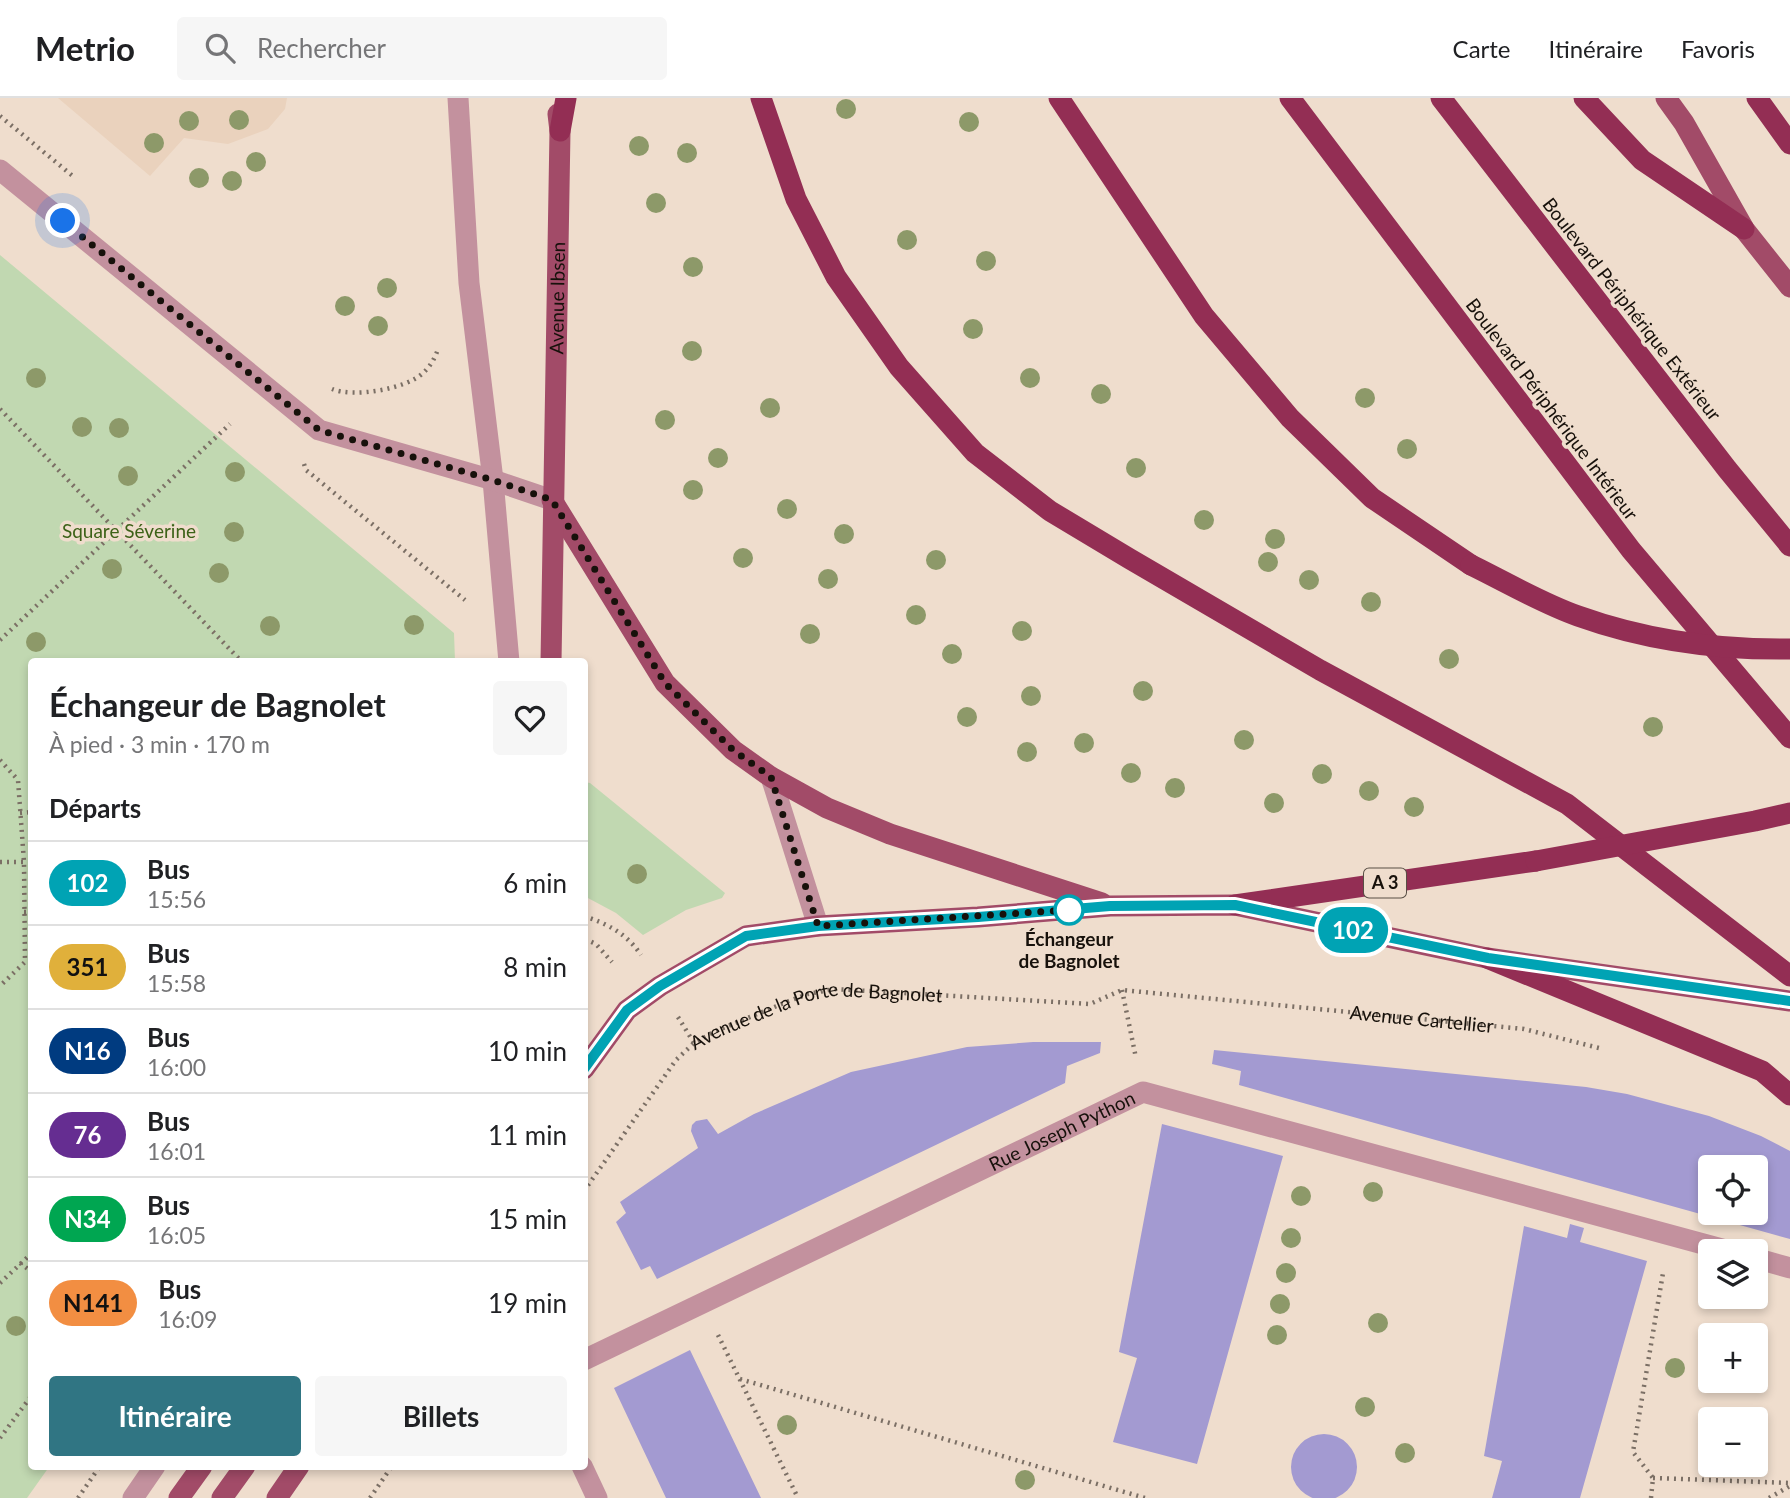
<!DOCTYPE html>
<html lang="fr">
<meta charset="utf-8">
<style>
body{margin:0;font-family:Lato,sans-serif;background:#f6f6f6;color:#202124;height:100vh;display:flex;flex-direction:column;font-size:26px;white-space:nowrap}
*{box-sizing:border-box;margin:0}
p{font-size:23px;color:#757577}
.icon{flex:none;width:38px;height:38px;fill:none;stroke:currentColor;stroke-width:2;stroke-linecap:round;stroke-linejoin:round}
.map{position:relative;flex:1;overflow:hidden}
.details{position:absolute;left:28px;top:560px;width:560px;height:812px;display:flex;flex-direction:column;background:#fff;border-radius:7px;box-shadow:0 4px 10px #0003}
.details>*{flex:none}
.badge{padding:0 14px;border-radius:23px;font-size:24px;line-height:46px}
.buttons{position:absolute;left:1698px;top:1057px;display:grid;gap:14px}
.buttons a{display:grid;place-items:center;width:70px;height:70px;border-radius:7px;background:#fff;box-shadow:0 4px 10px #0003;font-size:35px}
.you{position:absolute;width:35px;height:35px;margin:-18px;border:5px solid #fff;border-radius:50%;background:#1a73e8;box-shadow:0 0 0 10px #1a73e833}
.map>.badge{position:absolute;translate:-50% -50%;box-shadow:0 0 0 4px #fff}
h2{padding:0 21px;font-size:26px;line-height:63px}
.round{display:grid;place-items:center;flex:none;width:74px;height:74px;border-radius:7px;background:#f6f6f6}
.overview{display:flex;align-items:center;justify-content:space-between;height:119px;padding:0 21px}
h1{font-size:33px;font-weight:700;line-height:52px}
.button{display:flex;gap:14px;margin-top:auto;padding:14px 21px}
.button a{flex:1;height:80px;border-radius:7px;background:#307583;color:#fff;font-size:28px;font-weight:700;line-height:80px;text-align:center}
.button a+a{background:#f6f6f6;color:#202124}
ul{padding:0;list-style:none}
li{display:flex;align-items:center;gap:21px;height:84px;padding:0 21px;border-top:2px solid #e0e0e0}
li div{flex:1}
li b{display:block;font-size:26px}
li em{font-style:normal}
li .badge{min-width:77px;font-weight:700;text-align:center}
header{display:flex;align-items:center;gap:42px;box-sizing:border-box;height:98px;padding:0 35px;background:#fff;border-bottom:2px solid #e0e0e0}
header strong{font-size:33px}
nav{display:flex;gap:38px;margin-inline-start:auto;font-size:24px}
.search{width:490px;height:63px;background:#f6f6f6;display:flex;align-items:center;gap:18px;box-sizing:border-box;padding:0 24px;border-radius:7px;color:#757577;font-size:26px}
.map>svg:first-child{display:block}
</style>
<header>
<strong>Metrio</strong>
<div class="search"><svg class="icon" aria-label="search" viewBox="0 0 24 24"><circle cx="10" cy="10" r="6"/><path d="M15 15l6 6"/></svg>Rechercher</div>
<nav><a>Carte</a><a>Itinéraire</a><a>Favoris</a></nav>
</header>
<div class="map">
<svg width="1790" height="1400" viewBox="0 0 1790 1400">
<rect width="100%" height="100%" fill="#efddcd"/>
<path fill="#ead2bd" d="M58 0H287L285 11 268 31 228 46 184 40 150 78Z"/>
<path fill="#c1d8b1" d="M0 157 454 535 455 563 32 564V1368L49 1369 27 1400H0Z
M584 684 590 685 725 795 722 800 686 812 643 837 616 815 586 799Z"/>
<path fill="#a39ad1" fill-rule="evenodd" d="M1033 944H1101L1100 955 1067 968 1065 985 657 1181 650 1168 641 1172 616 1124 626 1115 620 1104 698 1050 691 1033 692 1027 696 1023 707 1021 718 1036 754 1016 851 974 967 949Z
M1214 952 1586 989 1627 996 1709 1018 1761 1038 1790 1053V1141L1239 987 1241 973 1212 966ZM1710 1069H1755V1115H1710Z
M1162 1026 1283 1058 1197 1366 1113 1344 1137 1260 1119 1254Z
M1570 1126 1584 1130 1580 1144 1647 1163 1580 1400H1492L1502 1363 1484 1358 1524 1128 1567 1140Z
M690 1252 761 1400H666L614 1290Z
M1291 1369a33 33 0 1 1 66 0a33 33 0 1 1-66 0Z"/>
<g fill="none" stroke-linecap="round" stroke-linejoin="round">
<g stroke="#7b6f65" stroke-width="4.5" stroke-dasharray="2 5" stroke-linecap="butt">
<path d="M0 18 74 79"/>
<path d="M332 291C354 300 406 291 423 275 430 269 435 260 438 251"/>
<path d="M0 311 242 564"/>
<path d="M304 366 306 372 465 502"/>
<path d="M0 542 230 326"/>
<path d="M0 662 18 682 24 764 25 864 0 888"/>
<path d="M20 715 32 714"/>
<path d="M0 764H24"/>
<path d="M24 814H32"/>
<path d="M584 818C608 826 627 836 641 857"/>
<path d="M585 841 596 846 612 864"/>
<path d="M1122 892 1136 960"/>
<path d="M678 919 694 945"/>
<path id="s1" d="M584 1093 676 962 694 945 716 933 789 903 808 896 834 891 1090 906 1122 892 1524 931 1599 950"/>
<path d="M20 1165 32 1174"/>
<path d="M0 1185 32 1155"/>
<path d="M718 1237 798 1400"/>
<path d="M740 1281 1145 1400"/>
<path d="M0 1340 32 1297"/>
<path d="M1653 1380 1790 1385"/>
<path d="M78 1400 100 1368"/>
<path d="M370 1400 392 1368"/>
<path d="M1651 1400 1653 1380 1633 1354 1663 1175"/>
<path d="M1769 1400 1790 1388"/>
</g>
<g stroke="#c3919e" stroke-width="21">
<path d="M458 0 469 185 493 382 509 564"/>
<path d="M0 72 319 332 493 382 552 402"/>
<path d="M771 679 818 828"/>
<path d="M1755 1160 1790 1170"/>
<path id="s2" d="M584 1262 1143 994 1729 1153"/>
<path d="M582 1368 597 1400"/>
<path d="M133 1400 155 1368"/>
</g>
<g stroke="#a24b68" stroke-width="21">
<path d="M1666 0 1684 25 1744 131 1790 189"/>
<path d="M552 402 665 585 733 652 771 679 827 710 890 736 1102 805"/>
<path id="s3" d="M551 564 560 33 558 16"/>
<path d="M584 971 627 912 660 888 746 838 818 828 978 819 1110 808 1235 807 1487 860 1790 903"/>
<path d="M179 1400 202 1368"/>
<path d="M222 1400 245 1368"/>
<path d="M277 1400 299 1368"/>
</g>
<path stroke="#932e54" stroke-width="21" d="M761 0 796 101 836 179 899 269 975 355 1050 413 1130 461 1320 572 1567 706 1790 878
M1059 0 1204 218 1290 320 1372 400 1471 467
M1290 0 1631 452 1790 640
M1441 0 1727 371 1790 448
M1584 0 1642 62 1744 131
M1757 0 1790 46
M560 33 566 0
M1235 807 1536 763
M1487 860 1762 973 1790 997"/>
<path stroke="#932e54" stroke-width="21" d="M1471 467C1506 484 1541 505 1578 518 1645 542 1719 552 1790 551
M1536 763 1755 723 1790 715"/>
</g>
<g fill="#8d9969">
<circle cx="846" cy="11" r="10"/>
<circle cx="239" cy="22" r="10"/>
<circle cx="189" cy="23" r="10"/>
<circle cx="969" cy="24" r="10"/>
<circle cx="154" cy="45" r="10"/>
<circle cx="639" cy="48" r="10"/>
<circle cx="687" cy="55" r="10"/>
<circle cx="256" cy="64" r="10"/>
<circle cx="199" cy="80" r="10"/>
<circle cx="232" cy="83" r="10"/>
<circle cx="656" cy="105" r="10"/>
<circle cx="907" cy="142" r="10"/>
<circle cx="986" cy="163" r="10"/>
<circle cx="693" cy="169" r="10"/>
<circle cx="387" cy="190" r="10"/>
<circle cx="345" cy="208" r="10"/>
<circle cx="378" cy="228" r="10"/>
<circle cx="973" cy="231" r="10"/>
<circle cx="692" cy="253" r="10"/>
<circle cx="36" cy="280" r="10"/>
<circle cx="1030" cy="280" r="10"/>
<circle cx="1101" cy="296" r="10"/>
<circle cx="1365" cy="300" r="10"/>
<circle cx="770" cy="310" r="10"/>
<circle cx="665" cy="322" r="10"/>
<circle cx="82" cy="329" r="10"/>
<circle cx="119" cy="330" r="10"/>
<circle cx="1407" cy="351" r="10"/>
<circle cx="718" cy="360" r="10"/>
<circle cx="1136" cy="370" r="10"/>
<circle cx="235" cy="374" r="10"/>
<circle cx="128" cy="378" r="10"/>
<circle cx="693" cy="392" r="10"/>
<circle cx="787" cy="411" r="10"/>
<circle cx="1204" cy="422" r="10"/>
<circle cx="234" cy="434" r="10"/>
<circle cx="844" cy="436" r="10"/>
<circle cx="1275" cy="441" r="10"/>
<circle cx="743" cy="460" r="10"/>
<circle cx="936" cy="462" r="10"/>
<circle cx="1268" cy="464" r="10"/>
<circle cx="112" cy="471" r="10"/>
<circle cx="219" cy="475" r="10"/>
<circle cx="828" cy="481" r="10"/>
<circle cx="1309" cy="482" r="10"/>
<circle cx="1371" cy="504" r="10"/>
<circle cx="916" cy="517" r="10"/>
<circle cx="414" cy="527" r="10"/>
<circle cx="270" cy="528" r="10"/>
<circle cx="1022" cy="533" r="10"/>
<circle cx="810" cy="536" r="10"/>
<circle cx="36" cy="544" r="10"/>
<circle cx="952" cy="556" r="10"/>
<circle cx="1449" cy="561" r="10"/>
<circle cx="1143" cy="593" r="10"/>
<circle cx="1031" cy="598" r="10"/>
<circle cx="967" cy="619" r="10"/>
<circle cx="1653" cy="629" r="10"/>
<circle cx="1244" cy="642" r="10"/>
<circle cx="1084" cy="645" r="10"/>
<circle cx="1027" cy="654" r="10"/>
<circle cx="1131" cy="675" r="10"/>
<circle cx="1322" cy="676" r="10"/>
<circle cx="1175" cy="690" r="10"/>
<circle cx="1369" cy="693" r="10"/>
<circle cx="1274" cy="705" r="10"/>
<circle cx="1414" cy="709" r="10"/>
<circle cx="637" cy="776" r="10"/>
<circle cx="1373" cy="1094" r="10"/>
<circle cx="1301" cy="1098" r="10"/>
<circle cx="1291" cy="1140" r="10"/>
<circle cx="1286" cy="1175" r="10"/>
<circle cx="1280" cy="1206" r="10"/>
<circle cx="1378" cy="1225" r="10"/>
<circle cx="16" cy="1228" r="10"/>
<circle cx="1277" cy="1237" r="10"/>
<circle cx="1675" cy="1270" r="10"/>
<circle cx="1365" cy="1309" r="10"/>
<circle cx="787" cy="1327" r="10"/>
<circle cx="1405" cy="1355" r="10"/>
<circle cx="1025" cy="1382" r="10"/>
</g>
<g fill="none" stroke-linecap="round" stroke-linejoin="round">
<g stroke="#fff" stroke-width="16">
<path id="line" d="M584 971 627 912 660 888 746 838 818 828 978 819 1110 808 1235 807 1488 860 1790 903"/>
</g>
<use href="#line" stroke="#00a3b4" stroke-width="10"/>
<path stroke="#17110b" stroke-width="7" stroke-dasharray="0 12.6" d="M63 123 319 332 493 382 552 402 665 585 733 652 771 679 818 828 1069 812"/>
</g>
<circle fill="#fff" stroke="#00a3b4" stroke-width="3.5" cx="1069" cy="812" r="14"/>
<g text-anchor="middle" stroke-width="7" stroke-linejoin="round" paint-order="stroke">
<rect fill="#efddcd" stroke="#584e45" stroke-width="2" x="1364" y="770.5" width="42" height="29" rx="5"/>
<g font-size="18" font-weight="bold" fill="#17110b">
<text x="1385" y="791">A 3</text>
</g>
<g font-size="19" fill="#17110b" stroke="#efddcd">
<text dy="7" stroke="none"><textPath href="#s3" startOffset="364">Avenue Ibsen</textPath></text>
<text transform="translate(1632 211) rotate(52)" y="7">Boulevard Périphérique Extérieur</text>
<text transform="translate(1552 311) rotate(53)" y="7">Boulevard Périphérique Intérieur</text>
<text dy="7" stroke="none"><textPath href="#s1" startOffset="928">Avenue Cartellier</textPath></text>
<text dy="7" stroke="none"><textPath href="#s1" startOffset="313">Avenue de la Porte de Bagnolet</textPath></text>
<text dy="7" stroke="none"><textPath href="#s2" startOffset="530">Rue Joseph Python</textPath></text>
</g>
<g font-size="19" fill="#3d6218" stroke="#efddcd">
<text x="129" y="440">Square Séverine</text>
</g>
<g font-size="19" font-weight="bold" fill="#17110b" stroke="#efddcd">
<text x="1069" y="848">Échangeur<tspan x="1069" dy="22">de Bagnolet</tspan></text>
</g>
</g>
</svg>
<div class="buttons">
<a><svg class="icon" aria-label="locate" viewBox="0 0 24 24"><circle cx="12" cy="12" r="6"/><path d="M12 2v4M12 18v4M2 12h4M18 12h4"/></svg></a>
<a><svg class="icon" aria-label="layers" viewBox="0 0 24 24"><path d="M12 4l9 5-9 5-9-5zM3 14l9 5 9-5"/></svg></a>
<a>+</a>
<a>−</a>
</div>
<div class="you" style="left:63px;top:123px"></div>
<b class="badge" style="left:1353px;top:832px;background:#00a3b4;color:#fff">102</b>
<section class="details">
<div class="overview"><div><h1>Échangeur de Bagnolet</h1><p>À pied · 3 min · 170 m</p></div><a class="round"><svg class="icon" aria-label="heart" viewBox="0 0 24 24"><path d="M12 20l-8-8c-3-5 5-10 8-4 3-6 11-1 8 4z"/></svg></a></div>
<h2>Départs</h2>
<ul>
<li><span class="badge" style="background:#00a3b4;color:#fff">102</span><div><b>Bus</b><p>15:56</p></div><em>6 min</em></li>
<li><span class="badge" style="background:#e0b03b;color:#111">351</span><div><b>Bus</b><p>15:58</p></div><em>8 min</em></li>
<li><span class="badge" style="background:#003b80;color:#fff">N16</span><div><b>Bus</b><p>16:00</p></div><em>10 min</em></li>
<li><span class="badge" style="background:#652d91;color:#fff">76</span><div><b>Bus</b><p>16:01</p></div><em>11 min</em></li>
<li><span class="badge" style="background:#00a651;color:#fff">N34</span><div><b>Bus</b><p>16:05</p></div><em>15 min</em></li>
<li><span class="badge" style="background:#f28e42;color:#111">N141</span><div><b>Bus</b><p>16:09</p></div><em>19 min</em></li>
</ul>
<div class="button"><a>Itinéraire</a><a>Billets</a></div>
</section>
</div>
